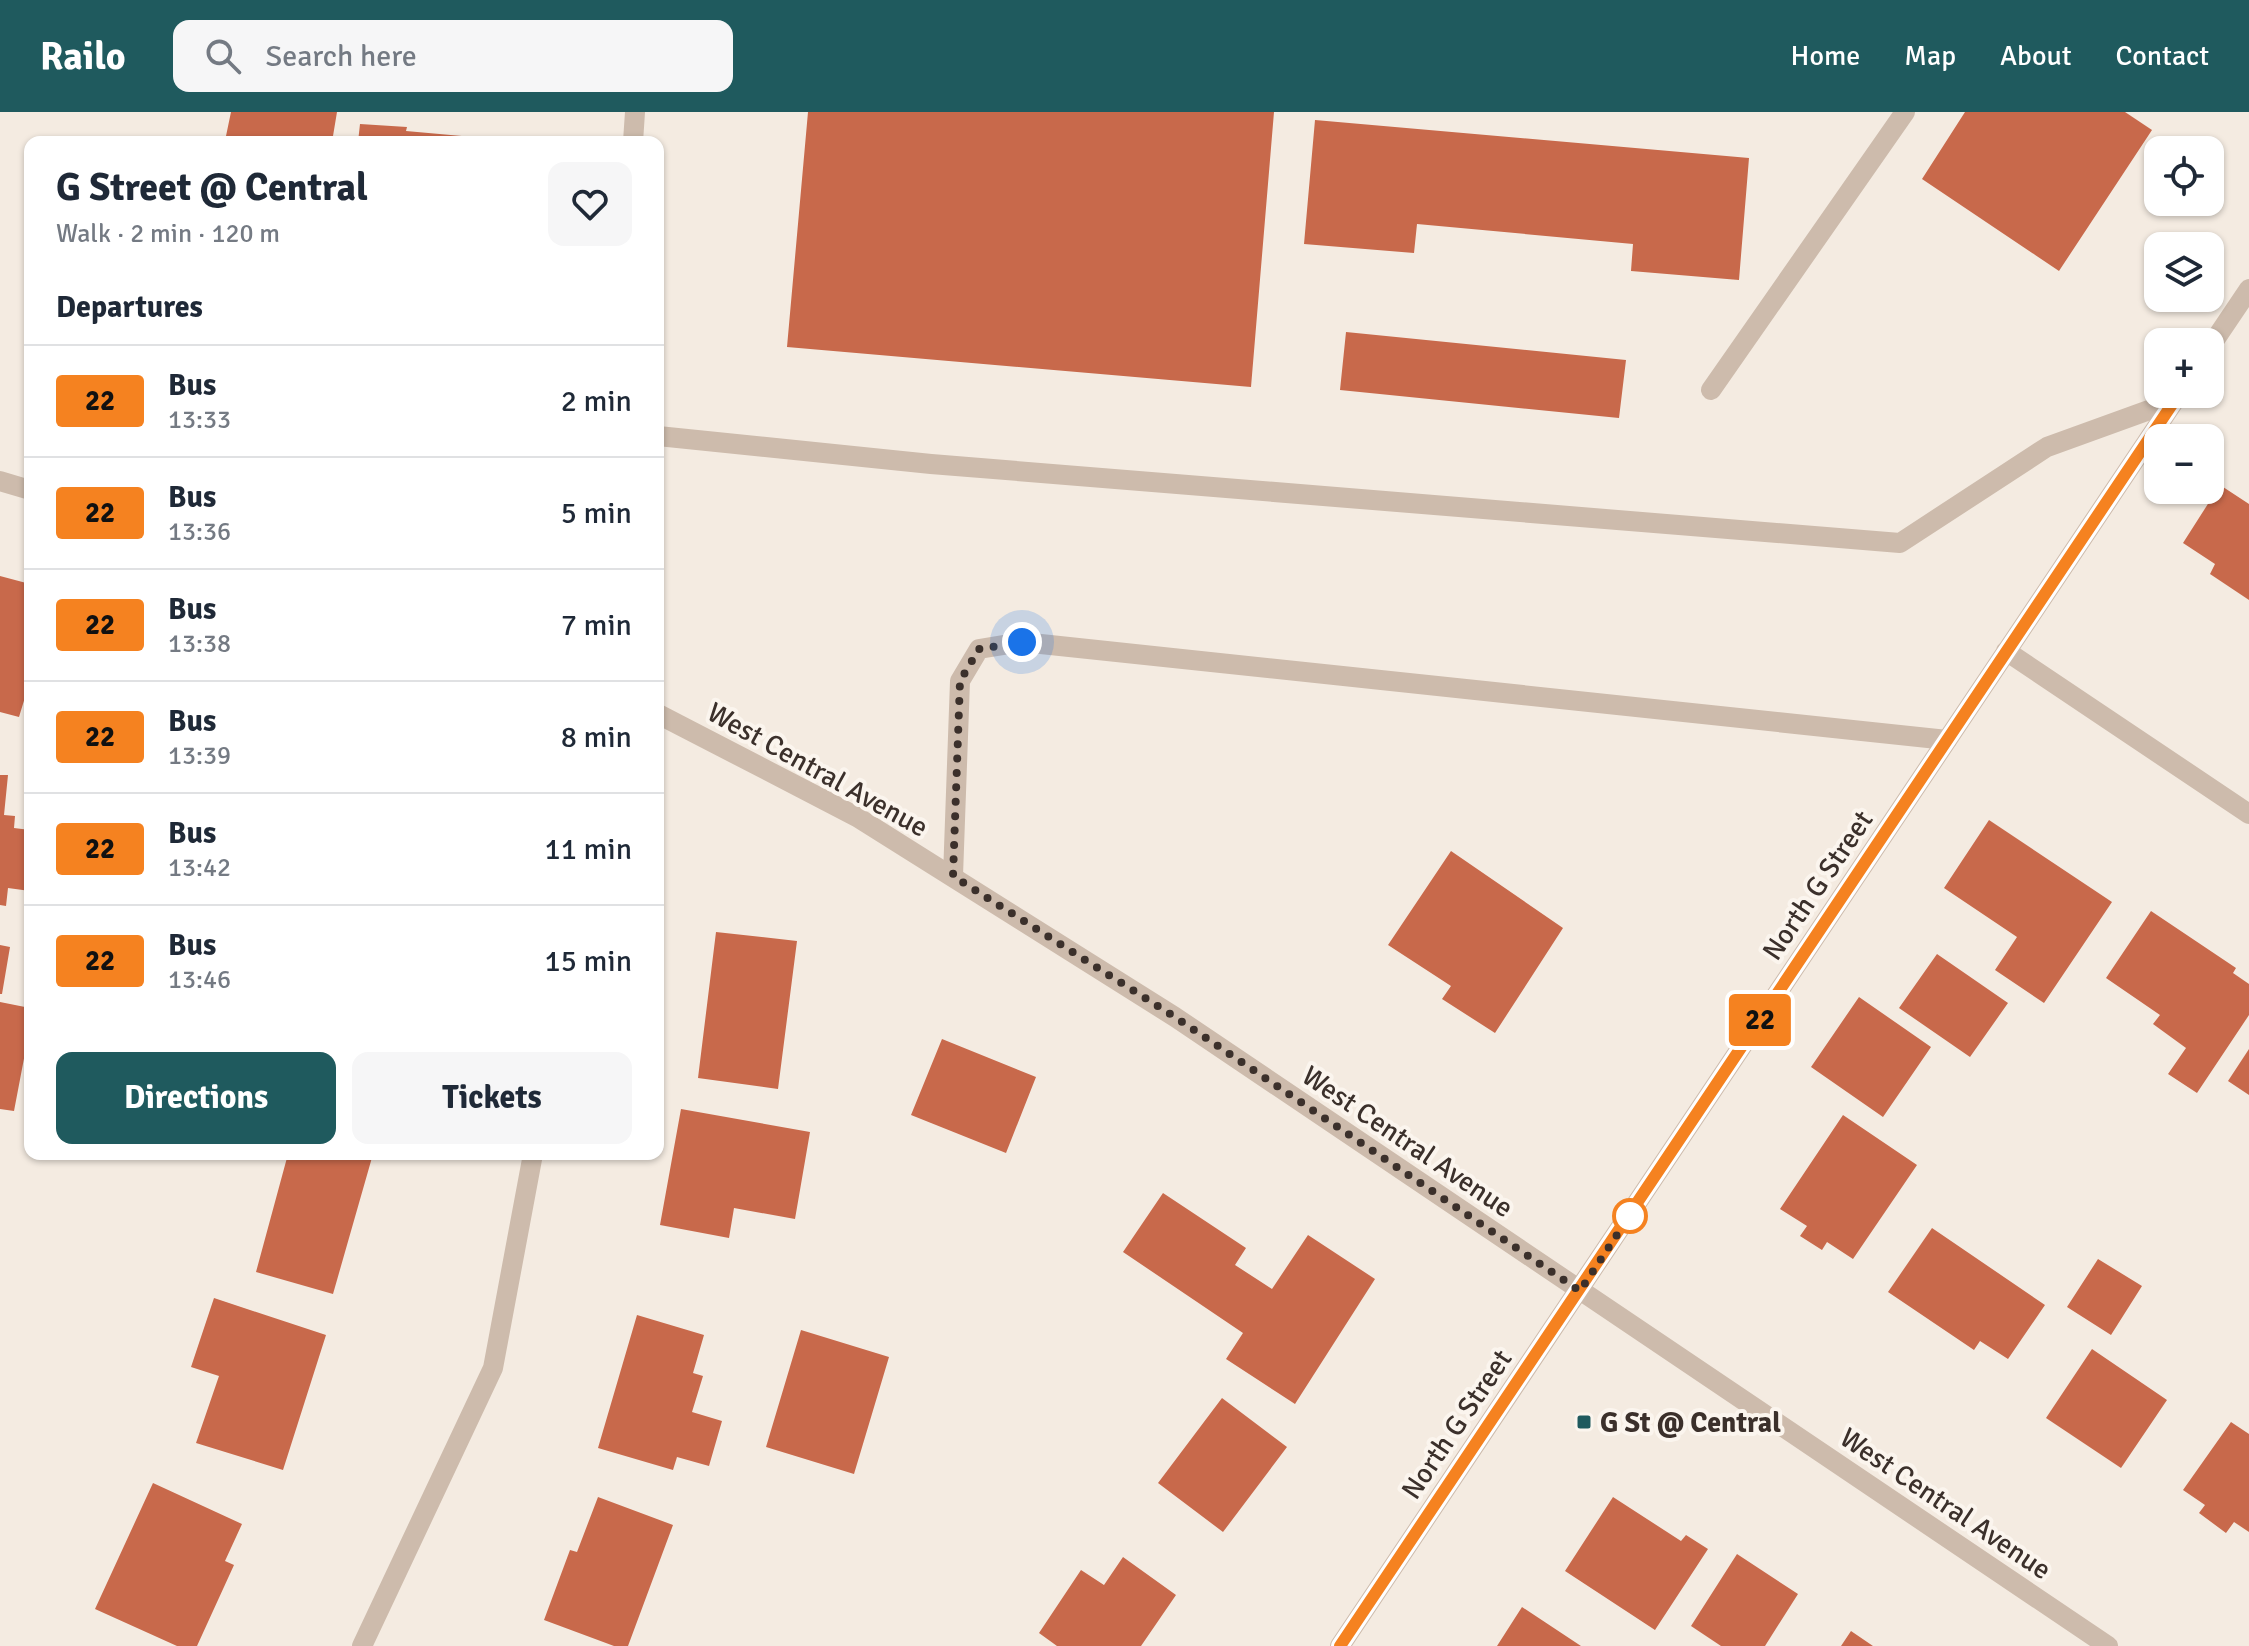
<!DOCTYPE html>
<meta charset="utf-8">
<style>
body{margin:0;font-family:Signika,sans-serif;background:#f6f6f7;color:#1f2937;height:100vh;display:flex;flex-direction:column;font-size:30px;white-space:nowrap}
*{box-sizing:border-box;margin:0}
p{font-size:26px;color:#747a83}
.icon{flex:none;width:44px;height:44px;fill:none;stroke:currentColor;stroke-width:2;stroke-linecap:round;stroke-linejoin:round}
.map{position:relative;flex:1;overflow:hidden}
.panel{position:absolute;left:24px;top:24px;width:640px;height:1024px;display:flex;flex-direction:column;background:#fff;border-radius:16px;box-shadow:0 2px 6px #0004}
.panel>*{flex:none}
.badge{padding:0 16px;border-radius:6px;font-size:28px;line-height:52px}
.fabs{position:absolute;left:2144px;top:24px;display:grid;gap:16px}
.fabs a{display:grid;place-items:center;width:80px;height:80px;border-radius:16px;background:#fff;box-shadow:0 2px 6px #0004;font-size:40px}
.you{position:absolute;width:40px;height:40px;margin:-20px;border:6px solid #fff;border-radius:50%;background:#1a73e8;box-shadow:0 0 0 12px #1a73e833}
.map>.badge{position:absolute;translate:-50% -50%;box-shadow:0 0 0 4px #fff}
h2{padding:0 32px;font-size:30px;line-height:72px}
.round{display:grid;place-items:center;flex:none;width:84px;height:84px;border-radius:16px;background:#f6f6f7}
.summary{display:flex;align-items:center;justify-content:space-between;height:136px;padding:0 32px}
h1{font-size:38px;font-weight:700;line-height:60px}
.primary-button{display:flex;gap:16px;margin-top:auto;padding:16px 32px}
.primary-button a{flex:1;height:92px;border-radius:16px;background:#1f5a5e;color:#fff;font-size:32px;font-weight:700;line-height:92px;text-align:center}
.primary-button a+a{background:#f6f6f7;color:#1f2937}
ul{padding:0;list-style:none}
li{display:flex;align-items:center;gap:24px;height:112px;padding:0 32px;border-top:2px solid #e0e1e3}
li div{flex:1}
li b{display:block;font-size:30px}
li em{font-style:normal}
li .badge{min-width:88px;font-weight:700;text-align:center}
header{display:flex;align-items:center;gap:48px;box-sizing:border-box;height:112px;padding:0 40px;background:#1f5a5e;color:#fff}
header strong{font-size:38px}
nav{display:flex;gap:44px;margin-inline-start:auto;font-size:28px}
.search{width:560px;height:72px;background:#f6f6f7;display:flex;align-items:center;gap:20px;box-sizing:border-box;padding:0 28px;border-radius:16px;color:#747a83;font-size:30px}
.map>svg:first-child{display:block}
</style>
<header>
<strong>Railo</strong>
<div class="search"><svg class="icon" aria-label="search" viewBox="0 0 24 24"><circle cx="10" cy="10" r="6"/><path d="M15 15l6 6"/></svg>Search here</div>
<nav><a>Home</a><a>Map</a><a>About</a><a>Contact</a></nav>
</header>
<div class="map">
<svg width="2249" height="1534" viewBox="0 0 2249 1534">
<rect width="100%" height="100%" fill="#f4ebe1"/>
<path fill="#c8694b" d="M231 0H337L332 30H255L226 24Z
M808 0H1274L1251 275 787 235Z
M1965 0H2125L2152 18 2059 159 1922 67Z
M1315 8 1749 46 1739 168 1631 159 1633 132 1417 112 1414 141 1304 132Z
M360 12 407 15 406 19 484 26V30H358Z
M1346 220 1626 248 1619 306 1340 278Z
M2220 373 2249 392V488L2210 462 2215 452 2183 431Z
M0 464 30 472V569L19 605 0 600Z
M0 663H8L4 703 15 704 14 716 30 718V779L8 776 6 794 0 793Z
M1989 708 2112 790 2044 891 1995 858 2017 825 1944 776Z
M1451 739 1563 816 1495 921 1442 887 1451 874 1388 833Z
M2151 799 2236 856 2233 861 2249 872V903L2197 981 2168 962 2186 936 2153 912 2160 903 2106 866Z
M716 820 797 829 778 977 698 966Z
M0 833 10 835 2 882H0Z
M1937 842 2008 891 1970 945 1899 896Z
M1859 885 1931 935 1883 1005 1811 955Z
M0 890 30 896V915L14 999 0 997Z
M942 927 1036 965 1006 1041 911 1003Z
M2249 937V983L2228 969Z
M681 997 810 1020 795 1107 734 1096 729 1126 660 1113Z
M1843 1003 1917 1053 1853 1147 1827 1130 1822 1138 1800 1124 1807 1114 1780 1097Z
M288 1042H373L333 1182 256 1160Z
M1163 1081 1246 1136 1235 1153 1272 1177 1308 1123 1375 1167 1295 1292 1226 1247 1243 1221 1123 1140Z
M1932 1116 2045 1193 2008 1247 1980 1229 1974 1238 1888 1180Z
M2098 1147 2142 1174 2111 1223 2067 1195Z
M214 1186 326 1223 283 1358 196 1331 219 1264 191 1255Z
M637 1203 704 1223 693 1261 703 1264 692 1300 722 1309 709 1354 677 1345 673 1358 598 1336Z
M801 1218 889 1245 854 1362 766 1335Z
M2092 1237 2167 1288 2121 1356 2046 1306Z
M1222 1286 1287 1335 1223 1420 1158 1371Z
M2231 1310 2249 1322V1420L2234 1410 2226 1421 2199 1401 2205 1393 2183 1378Z
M153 1371 242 1412 225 1449 234 1453 197 1534H177L95 1497Z
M598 1385 673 1413 628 1534H614L544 1508 570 1438 577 1440Z
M1613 1385 1681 1429 1686 1423 1708 1437 1655 1518 1565 1459Z
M1737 1442 1798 1482 1765 1534H1721L1691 1514Z
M1123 1445 1176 1483 1141 1534H1057L1039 1521 1081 1458 1104 1473Z
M1522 1495 1581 1534H1497Z
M1851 1519 1873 1534H1841Z"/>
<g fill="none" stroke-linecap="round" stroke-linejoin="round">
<path stroke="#cdbbac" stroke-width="20" d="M1711 278 1905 0
M658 324 931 352 1900 431 2047 335 2174 289
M953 764 960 569 979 537 1022 530 1947 628"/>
<path stroke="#cdbbac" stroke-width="20" d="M633 30 635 0
M2210 235 2249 177
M0 369 30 378
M2006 539 2249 702
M658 602 857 705 1175 905 2108 1534
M362 1534 493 1256 533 1042
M1340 1534 2179 282"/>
</g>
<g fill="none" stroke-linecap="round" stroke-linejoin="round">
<g stroke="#fff" stroke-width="18">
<path id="line" d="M1340 1534 2179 282"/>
</g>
<use href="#line" stroke="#f58220" stroke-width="12"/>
<path stroke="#3b302b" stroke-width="8" stroke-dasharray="0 14.4" d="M1022 530 979 537 960 569 953 764 1175 905 1580 1179 1632 1100 1630 1104"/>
</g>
<circle fill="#fff" stroke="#f58220" stroke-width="4" cx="1630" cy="1104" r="16"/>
<rect fill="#1f5a5e" stroke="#fbf5ee" stroke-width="3" x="1576" y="1302" width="16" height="16" rx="4"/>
<g text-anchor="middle" stroke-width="8" stroke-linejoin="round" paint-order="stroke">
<g font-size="28" fill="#3b302b" stroke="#fbf5ee">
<text transform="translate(818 657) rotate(29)" y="10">West Central Avenue</text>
<text transform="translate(1817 773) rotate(-56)" y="10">North G Street</text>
<text transform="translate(1408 1029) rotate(34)" y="10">West Central Avenue</text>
<text transform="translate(1456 1312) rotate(-56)" y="10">North G Street</text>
<text transform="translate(1946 1391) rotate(34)" y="10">West Central Avenue</text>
</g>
<g font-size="28" font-weight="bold" fill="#3b302b" stroke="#fbf5ee" text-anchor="start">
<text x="1600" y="1320">G St @ Central</text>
</g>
</g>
</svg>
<div class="fabs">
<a><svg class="icon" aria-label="locate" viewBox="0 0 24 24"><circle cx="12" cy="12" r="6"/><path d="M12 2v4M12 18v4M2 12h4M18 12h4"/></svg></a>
<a><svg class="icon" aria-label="layers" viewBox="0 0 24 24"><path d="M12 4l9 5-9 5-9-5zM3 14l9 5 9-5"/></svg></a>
<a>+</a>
<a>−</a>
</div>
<div class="you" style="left:1022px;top:530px"></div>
<b class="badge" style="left:1760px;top:908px;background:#f58220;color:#111">22</b>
<section class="panel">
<div class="summary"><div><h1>G Street @ Central</h1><p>Walk · 2 min · 120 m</p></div><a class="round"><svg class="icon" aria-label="heart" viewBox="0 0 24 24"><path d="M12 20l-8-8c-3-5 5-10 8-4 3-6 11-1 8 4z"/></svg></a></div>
<h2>Departures</h2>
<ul>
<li><span class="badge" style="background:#f58220;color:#111">22</span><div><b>Bus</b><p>13:33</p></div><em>2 min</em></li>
<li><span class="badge" style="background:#f58220;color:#111">22</span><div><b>Bus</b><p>13:36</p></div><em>5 min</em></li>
<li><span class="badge" style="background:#f58220;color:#111">22</span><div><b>Bus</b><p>13:38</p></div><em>7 min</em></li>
<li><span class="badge" style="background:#f58220;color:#111">22</span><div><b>Bus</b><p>13:39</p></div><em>8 min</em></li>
<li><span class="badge" style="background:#f58220;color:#111">22</span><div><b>Bus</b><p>13:42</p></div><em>11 min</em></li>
<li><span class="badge" style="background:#f58220;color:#111">22</span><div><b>Bus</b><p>13:46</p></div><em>15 min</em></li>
</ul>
<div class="primary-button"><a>Directions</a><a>Tickets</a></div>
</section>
</div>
